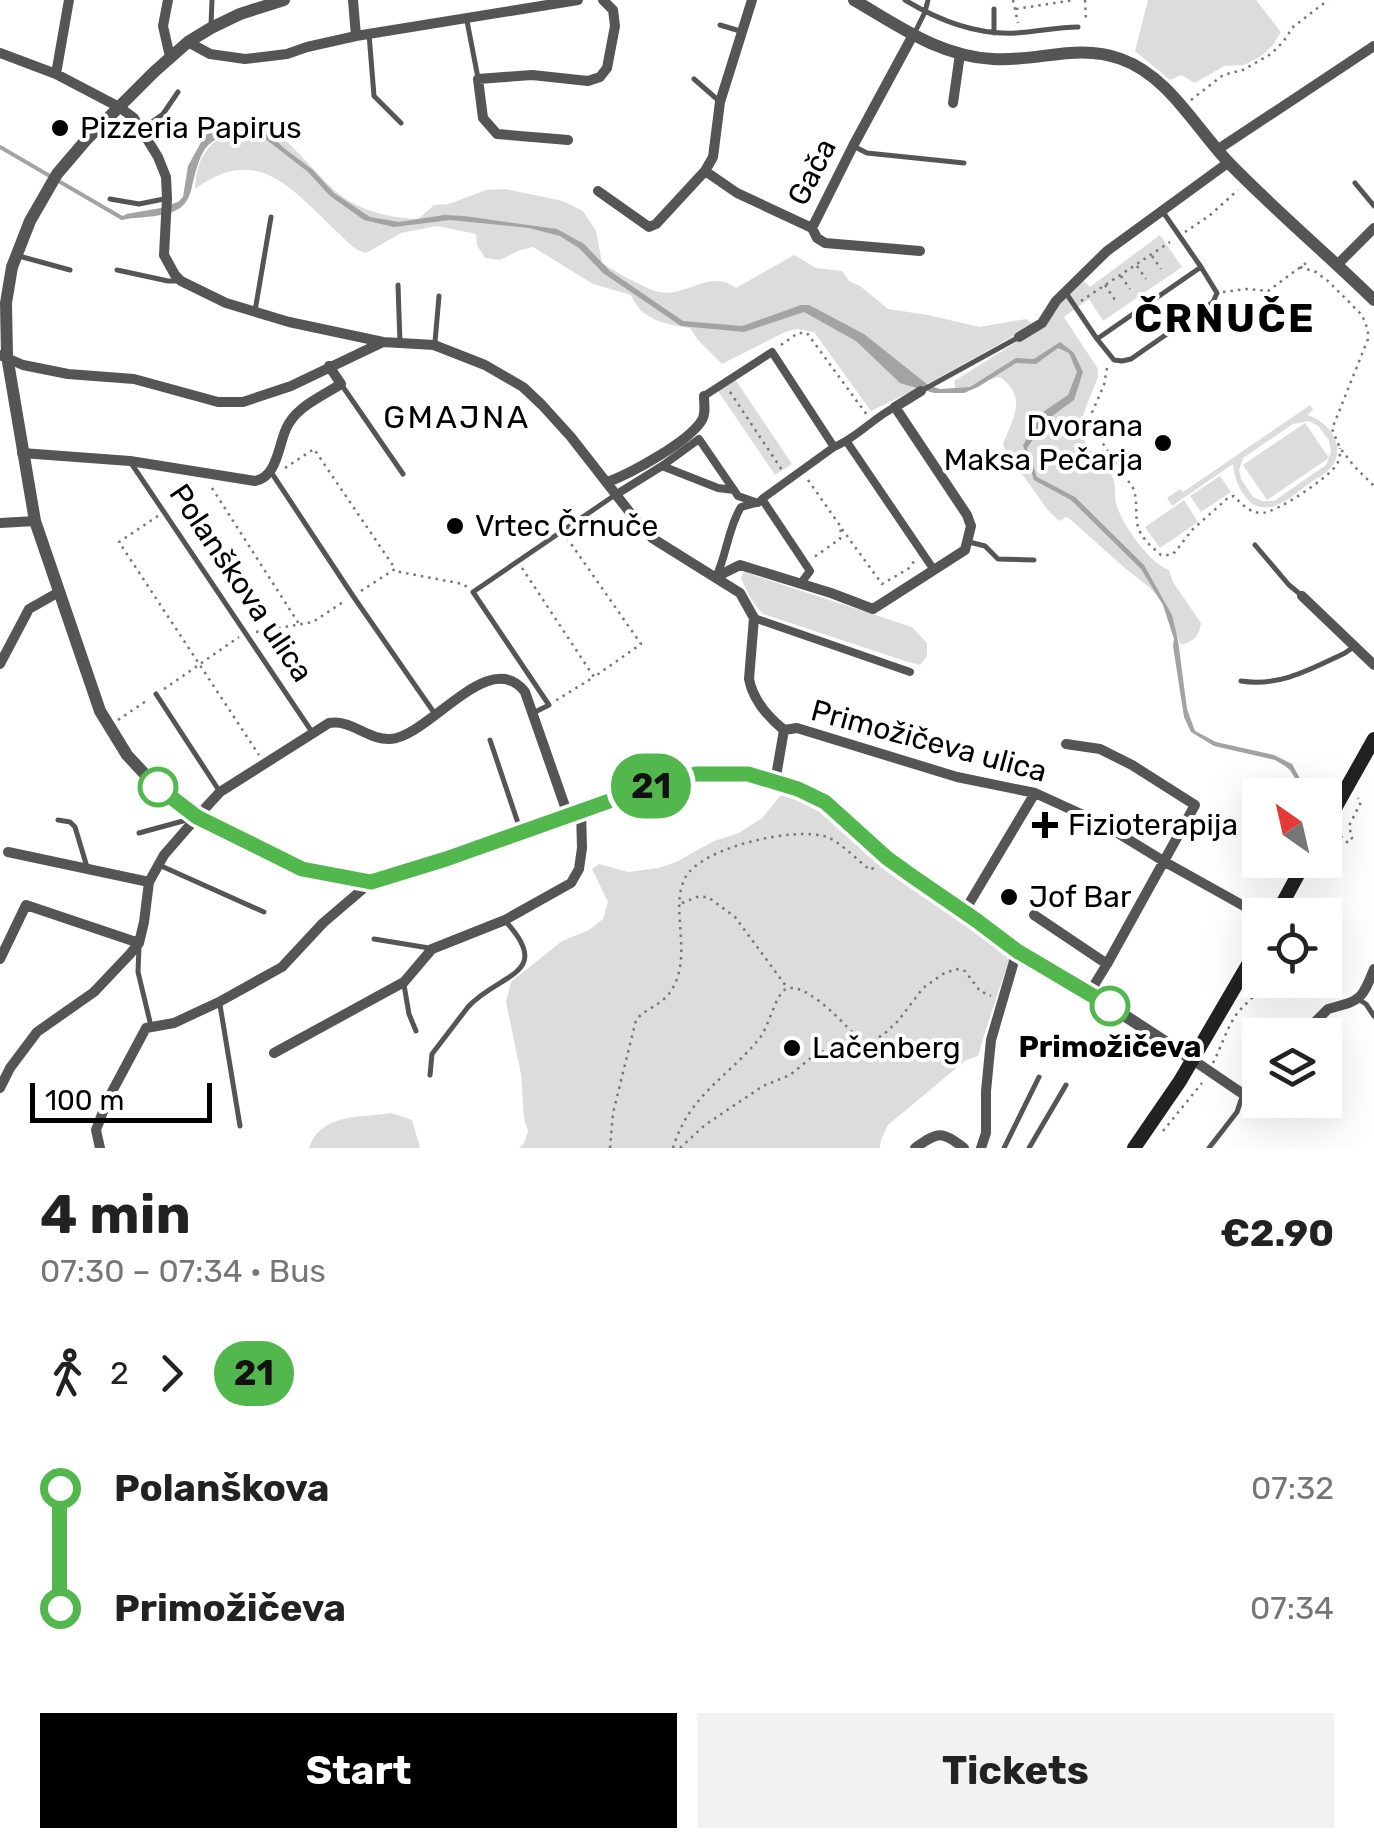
<!DOCTYPE html>
<meta charset="utf-8">
<style>
body{margin:0;font-family:Rubik,sans-serif;background:#f2f2f2;color:#222;height:100vh;display:flex;flex-direction:column;font-size:38px;white-space:nowrap}
*{box-sizing:border-box;margin:0}
p{font-size:32px;color:#767676}
.icon{flex:none;width:55px;height:55px;fill:none;stroke:currentColor;stroke-width:2;stroke-linecap:round;stroke-linejoin:round}
.map{position:relative;height:1148px;overflow:hidden}
.panel{display:flex;flex-direction:column;background:#fff;flex:1}
.panel>*{flex:none}
.badge{padding:0 20px;border-radius:32px;font-size:35px;line-height:65px}
.needle{width:65px;rotate:326deg}
.buttons{position:absolute;left:1242px;top:778px;display:grid;gap:20px}
.buttons a{display:grid;place-items:center;width:100px;height:100px;border-radius:0px;background:#fff;box-shadow:0 10px 40px #0002;font-size:50px}
.scale{position:absolute;left:30px;bottom:25px;width:182px;box-sizing:border-box;padding-left:10px;border:5px solid #000;border-top:0;font-size:28px;line-height:35px;white-space:nowrap;color:#000;-webkit-text-stroke:8px #fff;paint-order:stroke}
.map>.badge{position:absolute;translate:-50% -50%;box-shadow:0 0 0 5px #fff}
.legs{display:flex;align-items:center;gap:15px;height:110px;padding:0 40px;font-size:32px}
.legs p{margin-inline-start:auto}
.summary{display:flex;align-items:center;justify-content:space-between;height:170px;padding:0 40px}
h1{font-size:55px;font-weight:700;line-height:75px}
.action{display:flex;gap:20px;margin-top:auto;padding:20px 40px}
.action a{flex:1;height:115px;border-radius:0px;background:#000;color:#fff;font-size:40px;font-weight:700;line-height:115px;text-align:center}
.action a+a{background:#f2f2f2;color:#222}
ul{padding:0 40px;list-style:none}
li{display:flex;align-items:center;gap:35px;height:120px;font-size:38px}
li i{display:grid;place-items:center;width:15px;height:100%;margin:0 12px;background:currentColor}
li i::after{content:'';width:25px;height:25px;margin:-12px;border:8px solid;border-radius:50%;background:#fff}
li p{margin-inline-start:auto}
li:first-child i{background:linear-gradient(#0000 50%,currentColor 0)}
li:last-child i{background:linear-gradient(currentColor 50%,#0000 0)}
.map>svg:first-child{display:block}
</style>
<div class="map">
<svg width="1374" height="1148" viewBox="0 0 1374 1148">
<rect width="100%" height="100%" fill="#fff"/>
<path fill="#dcdcdc" fill-rule="evenodd" d="M1148 0H1256L1281 32 1273 45 1260 57 1244 65 1224 66 1195 83 1181 75 1170 80 1135 51Z
M261 123C291 140 307 164 331 187 353 209 387 218 418 219L434 205 449 204 486 190 505 189 563 201 583 211 596 231 602 263C615 271 645 289 659 292 686 298 709 268 736 288L794 255 816 268 842 271 849 281 860 286 888 309 928 315 979 327 1026 319 1033 325 933 381 871 411 814 332 797 329 785 332 722 364 697 339 690 328C665 324 641 320 631 295L593 284 533 247 520 250 500 260 485 258 477 245 476 234 437 226 401 233 366 253C352 250 346 239 335 230 291 188 256 143 195 189 197 144 221 133 261 123Z
M1160 235 1182 267 1103 321 1089 299 1064 317 1098 369V377C1093 392 1081 412 1082 429 1082 450 1102 457 1111 474 1117 484 1114 493 1116 504 1122 524 1149 563 1169 570L1173 582 1201 623C1199 637 1194 641 1181 645L1165 604 1149 587 1126 569 1071 520 1066 517 1059 521 1047 509 1005 450 1003 444C1013 418 1028 397 1000 377 984 379 971 390 956 391L954 381 1042 326 1059 303 1084 281 1090 287Z
M735 379 792 464 775 475 718 391Z
M1310 405 1313 410 1307 415C1326 420 1345 442 1334 463 1330 472 1318 477 1310 483 1300 490 1288 501 1277 505 1250 517 1234 484 1233 464L1172 506 1167 498 1180 489 1183 492ZM1309 421 1318 426 1329 440 1331 452 1326 465 1274 501H1262L1253 497 1241 479 1239 470 1243 458 1293 424Z
M1305 423 1329 458 1267 500 1243 465Z
M1220 476 1231 492 1201 512 1190 496Z
M1184 500 1198 522 1160 548 1145 527Z
M744 572 912 627 927 643V656L920 665 905 661 763 614C753 604 746 590 741 578Z
M781 795 794 796 816 807 887 867 1010 958C999 991 987 1023 978 1056L966 1060 888 1125 881 1140 880 1148H519L524 1143 528 1131 524 1119 521 1074 506 1002 511 982 562 941 589 930 603 919 608 902 592 869 599 864 628 872 659 868 676 862 714 841 739 833 762 818Z
M391 1113 412 1120 420 1148H309C320 1113 361 1118 391 1113Z"/>
<path fill="#a3a3a3" d="M229 125 260 126 285 149 312 169 334 193 370 217 399 222 444 215 464 216 557 229 584 244 610 271 683 321 742 326 801 305H809L864 334 928 385 940 389 970 387 1016 358 1034 359 1060 342 1074 353 1083 372 1074 400 1048 419 1027 448 1037 477 1075 497 1144 565 1172 615 1178 640 1187 709 1195 731 1216 742 1274 755 1292 764 1309 795H1305L1290 770 1285 766 1275 760 1214 746 1191 732 1184 717 1173 646 1174 639 1163 605 1141 569 1071 500 1034 480 1023 445 1043 412 1068 395 1077 372 1069 353 1058 348 1036 364 1016 363 978 387 964 393H934L900 383 856 341 804 312 744 332 681 326 603 273 579 248 560 236 529 228 450 220 394 227 364 220 330 196 308 172 255 131C208 137 203 140 192 187 190 195 187 203 180 208 167 217 141 217 125 219L126 214 161 208 178 202 183 197 188 166 205 135Z"/>
<g fill="none" stroke-linecap="round" stroke-linejoin="round">
<path stroke="#a3a3a3" stroke-width="4" d="M0 147 122 218 126 217"/>
<path stroke="#777" stroke-width="2.5" stroke-dasharray="2.5 5" stroke-linecap="butt" d="M1013 0 1018 23
M1085 0 1086 20
M1016 9 1074 0
M1191 100 1223 75 1243 70 1271 54 1283 42 1293 27 1328 0
M1185 232 1209 216 1238 190
M1152 256 1161 269
M1137 266 1146 279
M1300 267 1316 272 1328 281 1362 315 1368 330V339L1332 429 1340 448 1354 466 1374 486
M1121 276 1130 289
M1105 285 1115 300
M1223 292 1246 289 1268 291 1310 260
M1081 301 1170 242
M781 345 798 333H807L867 415
M1107 368 1104 385 1090 417 1091 426 1133 488C1138 501 1135 509 1137 522 1139 537 1151 546 1161 555H1171L1175 552 1192 530 1229 497 1234 496C1242 504 1248 512 1261 513 1275 514 1330 477 1337 464 1340 459 1340 454 1340 448
M730 392 784 473
M285 468 314 449 394 567
M808 480 841 527 840 539 814 557
M212 488 299 624
M158 516 119 542 259 755
M842 529 882 584 908 569 916 559
M567 538 641 644 594 677
M522 568 594 677 555 701
M361 591 395 569 400 572 463 584 468 588
M256 632 313 622 346 600
M164 689 239 637
M118 720 149 699
M1335 831 1348 843 1352 838 1349 826 1361 802 1358 798
M682 903 697 897H708L735 917 786 986
M1213 1063C1222 1046 1227 1026 1239 1011 1249 1000 1259 993 1267 980
M1163 1131 1202 1083
M610 1148 613 1113 636 1020C646 1008 662 1005 671 991 694 955 669 910 685 878 701 847 796 826 827 837 842 843 857 860 870 870L878 865
M673 1148C689 1095 727 1078 759 1039 770 1026 776 989 789 988 812 986 848 1028 863 1044
M680 1148 705 1125 763 1086 790 1075 818 1052 863 1045 883 1035 898 1021 923 988 943 974 956 969 965 971 980 991 991 996"/>
<path stroke="#555" stroke-width="5" d="M905 0C938 20 977 35 1016 33 1037 32 1057 27 1078 27
M467 21 478 78
M211 25 212 0
M720 25 740 31
M994 33V9
M369 34 374 96 401 123
M914 34 925 12 928 0
M694 79 718 100
M142 129 163 114 178 92
M855 147 867 153 964 163
M1355 183 1374 206
M110 199 139 204 164 199
M19 256 70 270
M117 270 168 281H178
M398 285 400 343
M1066 293 1097 339 1201 267 1163 212
M255 311 271 217
M1097 339 1114 360 1122 361 1131 359 1213 302 1217 293 1201 267
M435 342 439 296
M341 384 403 474
M921 391 1019 337
M131 463 312 732
M271 472 353 596 435 714
M969 542 985 546 998 559 1034 560
M1255 545 1289 585 1300 594
M1241 681C1280 687 1311 669 1345 653L1352 648
M156 694 220 792
M535 712 549 705 473 592 615 495
M490 740 520 829
M58 820 70 822 75 827 87 867
M139 833 194 818
M159 865 264 912
M374 939 429 948
M139 946 138 972 151 1026
M404 985 409 1014 416 1031
M1358 999 1366 1004 1374 1016
M220 1005 240 1126
M430 1075 432 1054 468 1007C497 974 554 975 507 923
M1004 1148 1039 1077
M1029 1148 1066 1085
M1209 1148 1237 1112 1243 1094"/>
<path stroke="#555" stroke-width="8" d="M704 396 772 352 834 447
M847 442 934 570
M662 466 699 439 738 496 758 503 762 499 810 571 801 583
M617 494 662 466 718 488 734 490
M762 499 834 447C857 438 873 418 895 407
M716 577C727 554 728 528 741 507L756 503
M754 618 910 672"/>
<path stroke="#555" stroke-width="10" d="M168 0 163 26 170 57
M353 0 356 36
M913 35 853 146 812 228 817 238 825 243 920 251
M188 42 210 54 245 59 287 54 307 47 356 36 578 0
M0 53 56 74 119 107 134 118 158 157 166 177 167 198 164 255 175 275 181 281 226 303 289 322 383 342 434 345 485 365 523 387 542 405 571 437 635 519 652 538 740 593 754 618 749 679C753 700 768 717 784 730L775 782
M56 74 69 0
M953 103 960 54
M568 140 497 134 483 118 478 79 532 75 588 81 600 77 607 68 615 26 613 10 603 0
M1217 150 1374 46
M705 171 737 193 812 228
M598 191 649 227 656 224 705 171 713 157 720 102 752 0
M1338 264 1374 228
M1019 337 1042 323 1056 301 1107 251 1229 162
M0 355 23 365 68 374 134 379 218 402H243L291 386 383 342
M22 453 130 461 255 481C277 477 278 447 286 429 295 407 321 397 341 384L329 366
M608 482C631 473 689 442 702 420 706 413 704 405 704 396
M0 523 35 521
M716 577 740 565 831 593 873 609 965 550 971 526 967 515 895 407 921 391
M1302 596 1374 665
M0 664 29 609 59 592
M784 730 797 728 957 777 1035 793 1103 824 1165 862 1260 915
M1066 744 1100 749 1132 765 1195 805 1107 964 1088 995
M8 852 149 882
M964 912 1035 793
M1034 915 1107 964
M0 959 26 905 139 943
M1302 1035 1328 1009C1360 1000 1361 1002 1374 969
M274 1053 404 982 432 949 505 920 571 883 579 869 582 848 581 811
M1193 1060 1243 1094 1251 1091 1260 1084
M0 1088 10 1068 37 1032 94 992 130 954 139 943 144 922 149 882 164 855 197 817 220 792 329 723C351 719 368 740 390 739 429 737 490 645 525 692L568 815
M100 1148 96 1130 107 1101 146 1028 174 1023 219 1002 282 967 323 923 371 882
M915 1148C939 1131 941 1131 964 1148
M981 1148 986 1133V1091L991 1040 1017 951"/>
<path stroke="#555" stroke-width="12" d="M284 0 240 14 211 28 188 42 154 72 86 140 57 174 30 221 12 267 6 303 7 356 35 521 100 711 127 755 154 784 197 817 302 869 371 882 445 859 647 787 696 774H748L798 789 825 802 887 858 1017 951 1110 1006 1193 1060
M854 0C899 26 939 56 993 59 1037 62 1078 43 1121 59 1169 76 1196 129 1230 164 1276 211 1327 254 1374 300"/>
<path stroke="#222" stroke-width="14" d="M1325 826 1374 739
M1276 915 1306 860
M1134 1148 1180 1081 1260 944"/>
</g>
<g fill="none" stroke-linecap="round" stroke-linejoin="round">
<g stroke="#fff" stroke-width="22">
<path id="line-1" d="M158 787 197 817 302 869 371 882 446 859 646 788 696 774H748L798 789 825 802 887 858 912 876 976 920 1017 951 1110 1006"/>
</g>
<use href="#line-1" stroke="#52b84d" stroke-width="15"/>
</g>
<g fill="#000" stroke="#fff" stroke-width="4">
<circle cx="60" cy="128" r="10"/>
<circle cx="1163" cy="443" r="10"/>
<circle cx="455" cy="526" r="10"/>
<path d="M1040 810h10v10h10v10h-10v10h-10v-10h-10v-10h10z"/>
<circle cx="1009" cy="897" r="10"/>
<circle cx="792" cy="1048" r="10"/>
</g>
<g fill="#fff" stroke="#52b84d" stroke-width="5">
<circle cx="158" cy="787" r="18"/>
<circle cx="1110" cy="1006" r="18"/>
</g>
<g text-anchor="middle" stroke-width="8" stroke-linejoin="round" paint-order="stroke">
<g font-size="30" fill="#000" stroke="#fff" text-anchor="start">
<text x="80" y="138">Pizzeria Papirus</text>
<text x="1143" y="436" text-anchor="end">Dvorana<tspan x="1143" dy="34">Maksa Pečarja</tspan></text>
<text x="475" y="536">Vrtec Črnuče</text>
<text x="1068" y="835">Fizioterapija</text>
<text x="1029" y="907">Jof Bar</text>
<text x="812" y="1058">Lačenberg</text>
</g>
<g font-size="30" fill="#000" stroke="#fff">
<text transform="translate(812 172) rotate(-63)" y="10">Gača</text>
<text transform="translate(241 583) rotate(56)" y="10">Polanškova ulica</text>
<text transform="translate(929 741) rotate(15)" y="10">Primožičeva ulica</text>
</g>
<g font-size="30" font-weight="bold" fill="#000" stroke="#fff">
<text x="1110" y="1057">Primožičeva</text>
</g>
<g font-size="32" letter-spacing="2.5" fill="#000" stroke="#fff">
<text x="457" y="428">GMAJNA</text>
</g>
<g font-size="40" font-weight="bold" letter-spacing="2.5" fill="#000" stroke="#fff">
<text x="1225" y="332">ČRNUČE</text>
</g>
</g>
</svg>
<div class="buttons">
<a><svg class="needle" viewBox="-14 -14 28 28"><path d="M0-13l5 13h-10z" fill="#e53935"/><path d="M0 13l5-13h-10z" fill="#767676"/></svg></a>
<a><svg class="icon" aria-label="locate" viewBox="0 0 24 24"><circle cx="12" cy="12" r="6"/><path d="M12 2v4M12 18v4M2 12h4M18 12h4"/></svg></a>
<a><svg class="icon" aria-label="layers" viewBox="0 0 24 24"><path d="M12 4l9 5-9 5-9-5zM3 14l9 5 9-5"/></svg></a>
</div>
<div class="scale">100 m</div>
<b class="badge" style="left:651px;top:786px;background:#52b84d;color:#111">21</b>
</div>
<section class="panel">
<div class="summary"><div><h1>4 min</h1><p>07:30 – 07:34 · Bus</p></div><b>€2.90</b></div>
<div class="legs"><svg class="icon" aria-label="walk" viewBox="0 0 24 24"><circle cx="13" cy="4" r="2"/><path d="M13 8l-2 6 4 7M11 14l-3 7M7 12l3-4h3l4 4"/></svg>2<svg class="icon" aria-label="forward" viewBox="0 0 24 24"><path d="M9 5l7 7-7 7"/></svg><b class="badge" style="background:#52b84d;color:#111">21</b></div>
<ul>
<li><i style="color:#52b84d"></i><b>Polanškova</b><p>07:32</p></li>
<li><i style="color:#52b84d"></i><b>Primožičeva</b><p>07:34</p></li>
</ul>
<div class="action"><a>Start</a><a>Tickets</a></div>
</section>
